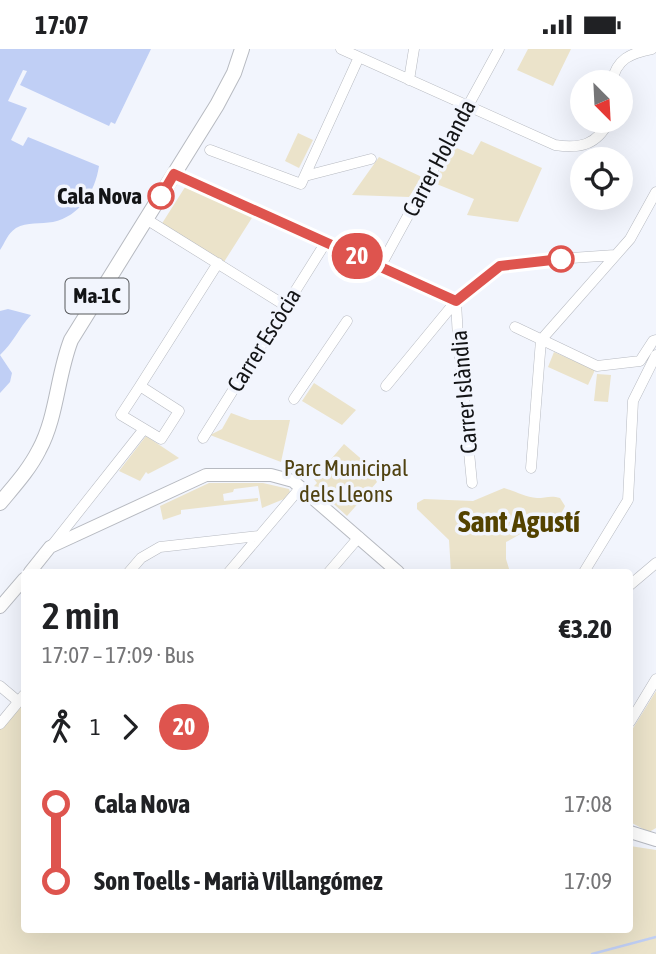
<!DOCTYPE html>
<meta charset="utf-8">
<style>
body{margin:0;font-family:"Asap Condensed",sans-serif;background:#f6f6f6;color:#202124;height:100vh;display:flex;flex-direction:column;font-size:26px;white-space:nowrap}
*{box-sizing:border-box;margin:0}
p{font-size:23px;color:#757577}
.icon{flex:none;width:38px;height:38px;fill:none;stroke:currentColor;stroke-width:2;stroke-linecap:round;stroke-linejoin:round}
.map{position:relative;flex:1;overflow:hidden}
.sheet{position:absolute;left:21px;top:520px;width:612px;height:364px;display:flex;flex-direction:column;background:#fff;border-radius:7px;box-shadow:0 7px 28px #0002}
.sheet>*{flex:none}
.badge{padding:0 14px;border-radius:23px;font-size:24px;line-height:46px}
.needle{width:46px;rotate:156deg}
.fabs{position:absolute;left:570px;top:21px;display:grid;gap:14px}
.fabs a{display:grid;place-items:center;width:63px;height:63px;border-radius:50%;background:#fff;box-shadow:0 7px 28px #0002;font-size:35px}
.map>.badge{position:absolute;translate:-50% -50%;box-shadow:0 0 0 4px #fff}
.legs{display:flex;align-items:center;gap:10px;height:77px;padding:0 21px;font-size:23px}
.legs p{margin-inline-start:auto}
.summary{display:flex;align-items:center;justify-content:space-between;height:119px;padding:0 21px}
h1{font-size:38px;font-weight:600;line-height:52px}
ul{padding:0 21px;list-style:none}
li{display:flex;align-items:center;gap:24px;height:77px;font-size:26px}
li i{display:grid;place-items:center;width:10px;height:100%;margin:0 9px;background:currentColor}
li i::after{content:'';width:18px;height:18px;margin:-9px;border:5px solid;border-radius:50%;background:#fff}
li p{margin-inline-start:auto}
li:first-child i{background:linear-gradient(#0000 50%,currentColor 0)}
li:last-child i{background:linear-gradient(currentColor 50%,#0000 0)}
.status{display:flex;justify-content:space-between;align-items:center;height:49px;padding:0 35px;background:#fff;direction:ltr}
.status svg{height:19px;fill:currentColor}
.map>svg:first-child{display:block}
</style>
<div class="status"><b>17:07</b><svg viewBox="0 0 49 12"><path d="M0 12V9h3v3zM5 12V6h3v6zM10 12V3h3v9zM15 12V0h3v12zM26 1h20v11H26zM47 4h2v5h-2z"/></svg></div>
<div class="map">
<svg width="656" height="905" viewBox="0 0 656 905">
<rect width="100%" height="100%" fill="#f2f5fd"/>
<path fill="#ebe3ca" d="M528 0H571L553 37 517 21Z
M298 84 313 91 299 119 285 112Z
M481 92 542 119 518 173 467 166 474 150 434 134 452 97 473 106Z
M379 108 422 128 409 148 352 146Z
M187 135 255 164 224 213 161 176Z
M554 303 595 321 588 336 548 318Z
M597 325 611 326 608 353 594 352Z
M314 334 356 361 342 376 302 352Z
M231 364 250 371H290L281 413 210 386 222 380Z
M146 387 179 409 148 425 146 423 140 432 119 422Z
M344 395 366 414 377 433 347 467 314 437 317 434 314 430Z
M209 434H263L289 440 290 443 284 450 262 459 258 437 234 440 233 443 223 445 224 452 258 449V452L181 461V465L163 471 160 457Z
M504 439C515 442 525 448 537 449 545 449 551 446 560 449L565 457C558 475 543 474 527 481 520 485 514 489 506 493V510L510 523H451L449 491 417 460V454L424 450 473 452Z
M656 642V779L649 783 630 773V684Z
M24 652V880H630V797L656 801V905H0V680Z"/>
<path fill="#c0cff5" d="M0 0H151L115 75 111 73 109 77 20 36 27 22 23 21 8 52 27 59 11 91 23 97 28 88 99 117C95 143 80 167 53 173 41 175 27 173 16 179 7 185 5 194 0 201Z
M8 260 31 266C18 280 14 293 0 306L12 324 10 333 0 344V262Z"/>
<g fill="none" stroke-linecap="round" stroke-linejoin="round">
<path stroke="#c0cff5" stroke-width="2.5" d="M592 905 656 888"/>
<g stroke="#b7bac1" stroke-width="11">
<path id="minor" d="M341 0 555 96C580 100 597 96 609 72
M409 31 414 0
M612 33C616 10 631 4 652 0
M210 101 301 135 359 8
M174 125 456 252 500 217 542 211 615 206
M305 127 371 110
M146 170 286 257
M380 218 499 0
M456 252 458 290 472 434
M515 278 597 317 640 312 653 292 656 291
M140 337 179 362 161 390 121 366Z
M140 337 218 214
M386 337 456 252
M294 350 347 272
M203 389 326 193
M531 419 541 291 630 190 656 143
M53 495 144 380
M129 523 141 509 160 498 259 487
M229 523 301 438
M329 523 359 488
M584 523 628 451 633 352 656 306
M630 536 656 514
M0 637 19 653
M630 673 656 630
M0 675 24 646"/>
</g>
<g stroke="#b7bac1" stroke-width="14">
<path id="tertiary" d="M30 523 50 498 206 426H271L293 432 398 523
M0 558 24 530
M630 783 656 791"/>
</g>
<g stroke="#b7bac1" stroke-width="16">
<path id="primary" d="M0 454C14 437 29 421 39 401 57 368 57 327 71 291L217 56 234 24 242 0"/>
</g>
<use href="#minor" stroke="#fff" stroke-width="10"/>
<use href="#tertiary" stroke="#fff" stroke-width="12"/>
<use href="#primary" stroke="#fff" stroke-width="14"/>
</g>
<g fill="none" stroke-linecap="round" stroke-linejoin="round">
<g stroke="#fff" stroke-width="16">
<path id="line-1" d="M161 147 174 125 456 252 500 217 561 210"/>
</g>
<use href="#line-1" stroke="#de544e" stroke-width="10"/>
</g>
<g fill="#fff" stroke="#de544e" stroke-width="3.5">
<circle cx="161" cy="147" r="12"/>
<circle cx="561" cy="210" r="12"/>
</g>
<g text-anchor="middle" stroke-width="7" stroke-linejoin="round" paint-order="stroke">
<rect fill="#f2f5fd" stroke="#56585b" stroke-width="2" x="65.5" y="229.5" width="63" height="35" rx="5"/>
<g font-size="21" font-weight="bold" fill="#131416">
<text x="97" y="254">Ma-1C</text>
</g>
<g font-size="23" fill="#131416" stroke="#f2f5fd">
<text transform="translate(439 109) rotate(-62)" y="8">Carrer Holanda</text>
<text transform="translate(264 291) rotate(-58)" y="8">Carrer Escòcia</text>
<text transform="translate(464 343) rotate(-95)" y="8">Carrer Islàndia</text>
</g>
<g font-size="23" font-weight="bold" fill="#131416" stroke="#f2f5fd" text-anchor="end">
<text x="142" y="155">Cala Nova</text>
</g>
<g font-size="23" fill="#504211" stroke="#f2f5fd">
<text x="346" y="427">Parc Municipal<tspan x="346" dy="26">dels Lleons</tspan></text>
</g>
<g font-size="30" font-weight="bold" fill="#534200" stroke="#f2f5fd">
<text x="519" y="483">Sant Agustí</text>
</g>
</g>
</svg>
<div class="fabs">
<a><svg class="needle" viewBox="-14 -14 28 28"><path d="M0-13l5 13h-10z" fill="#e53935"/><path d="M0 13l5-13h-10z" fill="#757577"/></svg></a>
<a><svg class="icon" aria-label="locate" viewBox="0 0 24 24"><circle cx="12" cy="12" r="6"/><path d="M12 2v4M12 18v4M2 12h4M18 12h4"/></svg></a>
</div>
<b class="badge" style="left:357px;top:207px;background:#de544e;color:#fff">20</b>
<section class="sheet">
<div class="summary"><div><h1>2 min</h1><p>17:07 – 17:09 · Bus</p></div><b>€3.20</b></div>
<div class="legs"><svg class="icon" aria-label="walk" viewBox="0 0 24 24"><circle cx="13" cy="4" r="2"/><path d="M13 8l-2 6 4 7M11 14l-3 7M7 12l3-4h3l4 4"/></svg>1<svg class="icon" aria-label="forward" viewBox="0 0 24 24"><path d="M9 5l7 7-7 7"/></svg><b class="badge" style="background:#de544e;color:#fff">20</b></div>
<ul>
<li><i style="color:#de544e"></i><b>Cala Nova</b><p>17:08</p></li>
<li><i style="color:#de544e"></i><b>Son Toells - Marià Villangómez</b><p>17:09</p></li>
</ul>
</section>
</div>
